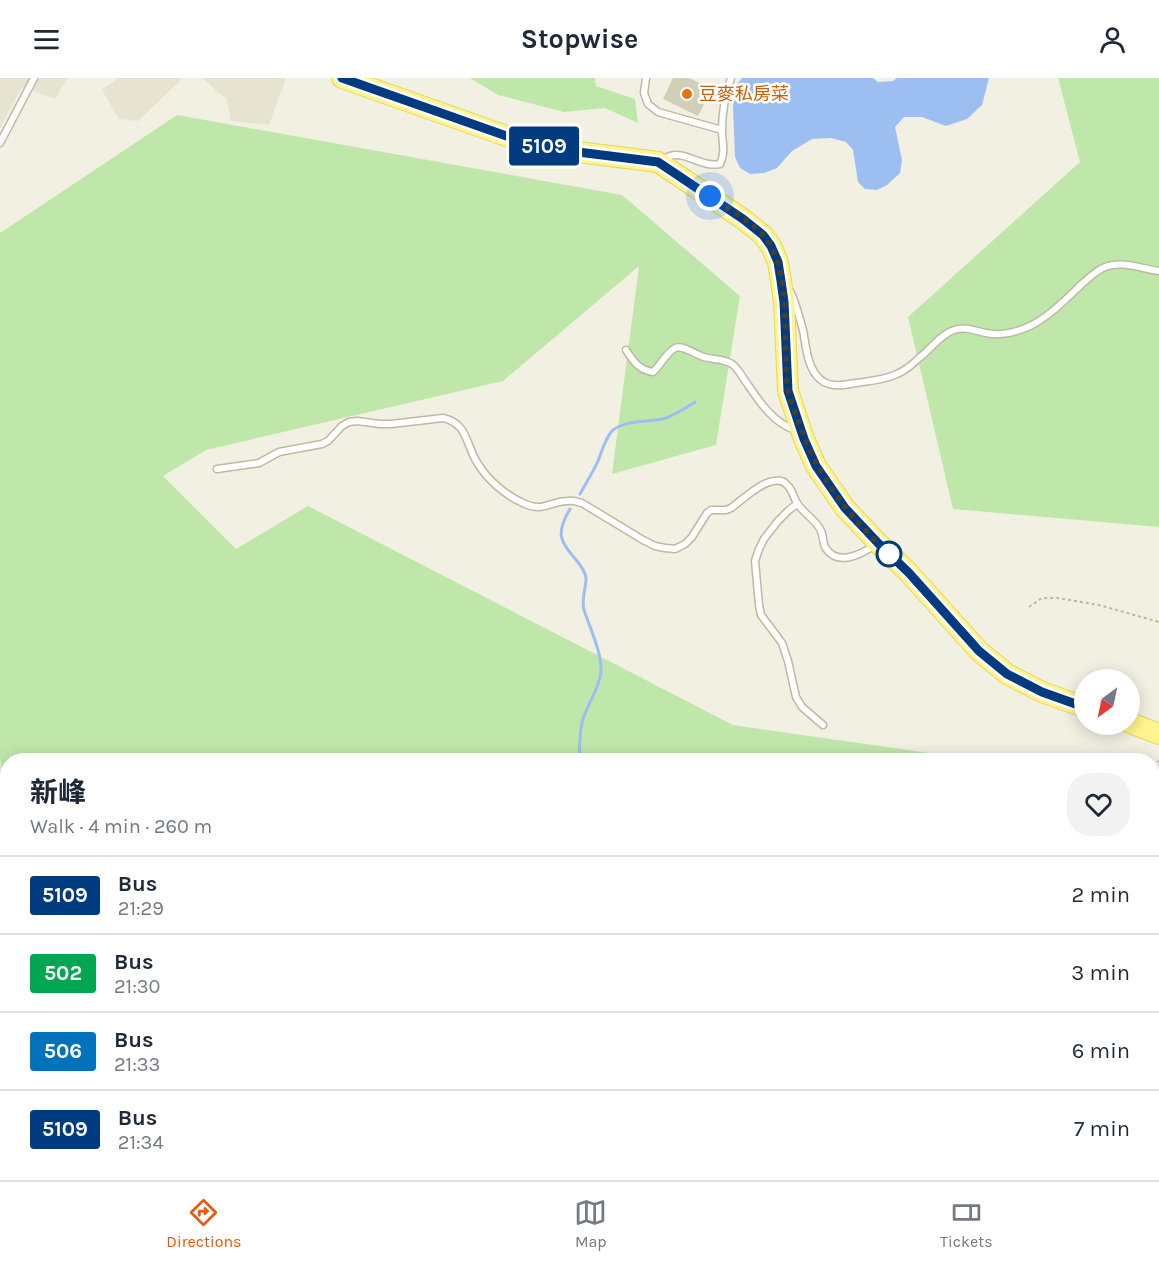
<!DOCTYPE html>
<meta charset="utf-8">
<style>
body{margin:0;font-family:Karla,"Noto Sans TC",sans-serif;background:#f2f2f3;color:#1f2937;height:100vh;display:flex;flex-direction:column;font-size:22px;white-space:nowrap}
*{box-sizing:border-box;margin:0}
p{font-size:20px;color:#747a83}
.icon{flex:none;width:33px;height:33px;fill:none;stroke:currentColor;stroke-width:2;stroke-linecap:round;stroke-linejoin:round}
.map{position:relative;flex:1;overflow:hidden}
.details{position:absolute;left:0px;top:675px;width:1160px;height:428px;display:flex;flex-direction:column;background:#fff;border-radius:24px 24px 0 0;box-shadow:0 3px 15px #0003}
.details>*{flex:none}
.badge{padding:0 12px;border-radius:4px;font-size:21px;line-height:39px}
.needle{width:39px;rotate:213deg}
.controls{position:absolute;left:1074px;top:591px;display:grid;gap:12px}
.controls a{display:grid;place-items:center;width:66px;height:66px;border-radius:50%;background:#fff;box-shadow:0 3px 15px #0003;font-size:30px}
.you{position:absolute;width:30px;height:30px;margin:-15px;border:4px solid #fff;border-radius:50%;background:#1a73e8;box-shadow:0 0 0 9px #1a73e833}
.map>.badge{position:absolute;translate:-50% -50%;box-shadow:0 0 0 3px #fff}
.round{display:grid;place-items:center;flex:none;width:63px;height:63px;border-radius:24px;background:#f2f2f3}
.overview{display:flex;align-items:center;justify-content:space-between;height:102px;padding:0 30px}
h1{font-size:28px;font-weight:700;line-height:45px}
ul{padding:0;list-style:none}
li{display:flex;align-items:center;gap:18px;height:78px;padding:0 30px;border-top:2px solid #e0e1e3}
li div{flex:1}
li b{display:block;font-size:22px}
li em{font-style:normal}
li .badge{min-width:66px;font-weight:700;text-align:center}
header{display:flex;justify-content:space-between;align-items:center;height:78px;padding:0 30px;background:#fff;font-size:27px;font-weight:700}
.dock{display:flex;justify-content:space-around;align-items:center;height:84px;border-top:2px solid #e0e1e3;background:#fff;font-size:16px;color:#747a83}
.dock a{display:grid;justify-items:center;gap:3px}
.dock .selected{color:#ea580c}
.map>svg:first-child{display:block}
</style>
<header><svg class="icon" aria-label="menu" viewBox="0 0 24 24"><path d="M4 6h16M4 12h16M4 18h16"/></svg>Stopwise<svg class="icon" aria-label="person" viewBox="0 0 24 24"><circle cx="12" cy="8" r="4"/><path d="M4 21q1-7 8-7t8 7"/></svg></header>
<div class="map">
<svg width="1159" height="1102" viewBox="0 0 1159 1102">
<rect width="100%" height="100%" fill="#f2f0e3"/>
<path fill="#e6e3d0" d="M0 0H68L55 21 22 9 0 50Z
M118 0H183L138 43 119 41 102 12Z
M202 0H286L269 47 231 43 227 22Z"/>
<path fill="#c0e7aa" d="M470 0H595L596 8 635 21 638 45 605 30 564 34 498 17Z
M1058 0H1159V449L953 431 908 239 1080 84Z
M177 37 622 117 740 218 716 367 612 396 639 188 503 303 206 372 163 398 236 471 308 428 733 647 978 682H8L7 710 0 682V155Z
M1152 714 1159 716V1102H111L109 1095H1152Z"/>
<path fill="#9dbef1" d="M742 0H873L878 4 893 3 897 0H989L982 27 967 41 946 48 922 39H904L895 49 902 82 900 95 887 107 877 112 865 111 858 104 853 72 846 64 831 60 812 61 792 73 777 90 764 95 750 96 740 90 735 79 733 28 735 9Z"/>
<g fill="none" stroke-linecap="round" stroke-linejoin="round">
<path stroke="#9dbef1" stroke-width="3" d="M580 416C586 405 593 394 598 383 602 373 605 361 612 353 625 341 650 345 666 340 676 336 686 330 695 324
M570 431C555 456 560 463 577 483 581 488 585 493 586 500 586 511 581 520 584 532 590 550 602 575 601 594 599 611 588 625 583 641 579 654 580 669 579 682
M1159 716 1157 721 1159 730
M1152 847 1159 833"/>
</g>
<path fill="#d3ceb8" d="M673 0H689L712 11 698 38 663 21Z"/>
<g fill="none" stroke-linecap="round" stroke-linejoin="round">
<g stroke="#bdb9a5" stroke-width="9">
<path id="service" d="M646 0 644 15 648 26 658 34 722 52
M0 65 34 0
M661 83C664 81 667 79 670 78 686 73 702 90 720 86 726 74 722 65 722 53 722 34 725 17 731 0
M790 213C796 225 799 238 803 252 806 268 807 291 821 302 831 310 845 307 856 305 869 303 885 302 897 296 904 293 913 286 919 280 930 272 941 256 954 252 966 248 975 253 986 255 1000 258 1017 254 1030 248 1050 238 1067 220 1083 205 1090 199 1097 192 1105 189 1122 182 1142 191 1159 193
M626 272C633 283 639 292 653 294 660 288 667 274 675 270 683 267 693 275 701 278 710 282 723 280 732 286 738 290 742 299 746 304 759 323 773 345 795 352
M217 391 259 385 279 374 322 366 328 363 342 348 349 344 357 343 380 346H391L443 340C468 345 466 368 478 386 488 402 505 417 523 425 543 435 550 423 568 423 573 422 577 424 582 425L643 462 655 468 665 470 675 471 685 466 692 459 707 435 711 432H726L731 430C742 422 761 404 774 403 779 402 784 403 787 407 792 411 793 418 796 423 801 434 814 440 820 451 824 457 822 463 825 469 837 489 860 477 875 467
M797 426 789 432 778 443 764 461 759 471 755 483 759 527 761 537 782 565 788 583 796 619 802 629 823 647
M0 1045 8 1019
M33 1095 34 1102"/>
</g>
<g stroke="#bdb9a5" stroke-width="15">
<path id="minor" d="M0 744 8 752
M140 1102 141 1095"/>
</g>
<g stroke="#e5d65e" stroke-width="22">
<path id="primary" d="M342 0 512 60 536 67 562 72 658 84 743 141 763 157 771 168 778 184 781 203 784 224 788 313 804 361 816 388 845 430 878 465 909 495 979 573 1007 596 1042 614 1084 629
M1130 645 1159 656"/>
</g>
<path stroke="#bfb896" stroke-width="2" stroke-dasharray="3 3" stroke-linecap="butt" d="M1029 529 1042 520H1058L1099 527 1159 544
M1152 686 1159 683
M1152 737 1159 742
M1152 825 1159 805"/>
<use href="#service" stroke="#fff" stroke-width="6"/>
<use href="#minor" stroke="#fff" stroke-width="12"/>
<use href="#primary" stroke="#fff48e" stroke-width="20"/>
</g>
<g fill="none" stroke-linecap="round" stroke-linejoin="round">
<g stroke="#fff" stroke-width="14">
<path id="line" d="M342 0 512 60 536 67 562 72 658 84 743 141 763 157 771 168 778 184 781 203 784 224 788 313 804 361 816 388 845 430 878 465 909 495 979 573 1007 596 1042 614 1084 629"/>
</g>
<use href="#line" stroke="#003b80" stroke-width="9"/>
<path stroke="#434033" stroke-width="6" stroke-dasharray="0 10.8" d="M710 118C727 130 747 141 762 156 794 188 782 269 788 312 789 322 795 332 798 342 818 401 849 438 893 480L889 476"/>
</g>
<circle fill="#e8710a" stroke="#fff" stroke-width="2" cx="687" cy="16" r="6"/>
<circle fill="#fff" stroke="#003b80" stroke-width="3" cx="889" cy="476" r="12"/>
<g text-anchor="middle" stroke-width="5" stroke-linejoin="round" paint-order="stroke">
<g font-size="18" fill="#c56008" stroke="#fff" text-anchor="start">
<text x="699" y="22">豆麥私房菜</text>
</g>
</g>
</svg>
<div class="controls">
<a><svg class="needle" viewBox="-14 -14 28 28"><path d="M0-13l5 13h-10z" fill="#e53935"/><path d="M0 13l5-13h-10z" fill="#747a83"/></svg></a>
</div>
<div class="you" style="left:710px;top:118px"></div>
<b class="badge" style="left:544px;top:68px;background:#003b80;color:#fff">5109</b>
<section class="details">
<div class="overview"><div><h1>新峰</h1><p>Walk · 4 min · 260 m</p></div><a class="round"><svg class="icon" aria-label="heart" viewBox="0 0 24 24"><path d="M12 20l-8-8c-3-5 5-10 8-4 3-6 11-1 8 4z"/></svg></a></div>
<ul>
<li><span class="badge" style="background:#003b80;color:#fff">5109</span><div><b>Bus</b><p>21:29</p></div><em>2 min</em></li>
<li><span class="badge" style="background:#00a651;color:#fff">502</span><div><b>Bus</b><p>21:30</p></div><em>3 min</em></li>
<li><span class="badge" style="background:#0072bc;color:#fff">506</span><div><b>Bus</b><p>21:33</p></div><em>6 min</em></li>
<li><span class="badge" style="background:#003b80;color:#fff">5109</span><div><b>Bus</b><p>21:34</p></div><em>7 min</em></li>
</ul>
</section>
</div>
<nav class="dock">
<a class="selected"><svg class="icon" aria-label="directions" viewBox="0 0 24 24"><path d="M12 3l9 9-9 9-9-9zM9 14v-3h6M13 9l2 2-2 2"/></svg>Directions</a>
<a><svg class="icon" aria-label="map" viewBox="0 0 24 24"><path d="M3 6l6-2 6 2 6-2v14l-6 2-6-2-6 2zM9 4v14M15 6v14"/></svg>Map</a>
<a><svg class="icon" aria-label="tickets" viewBox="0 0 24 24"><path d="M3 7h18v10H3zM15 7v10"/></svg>Tickets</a>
</nav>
